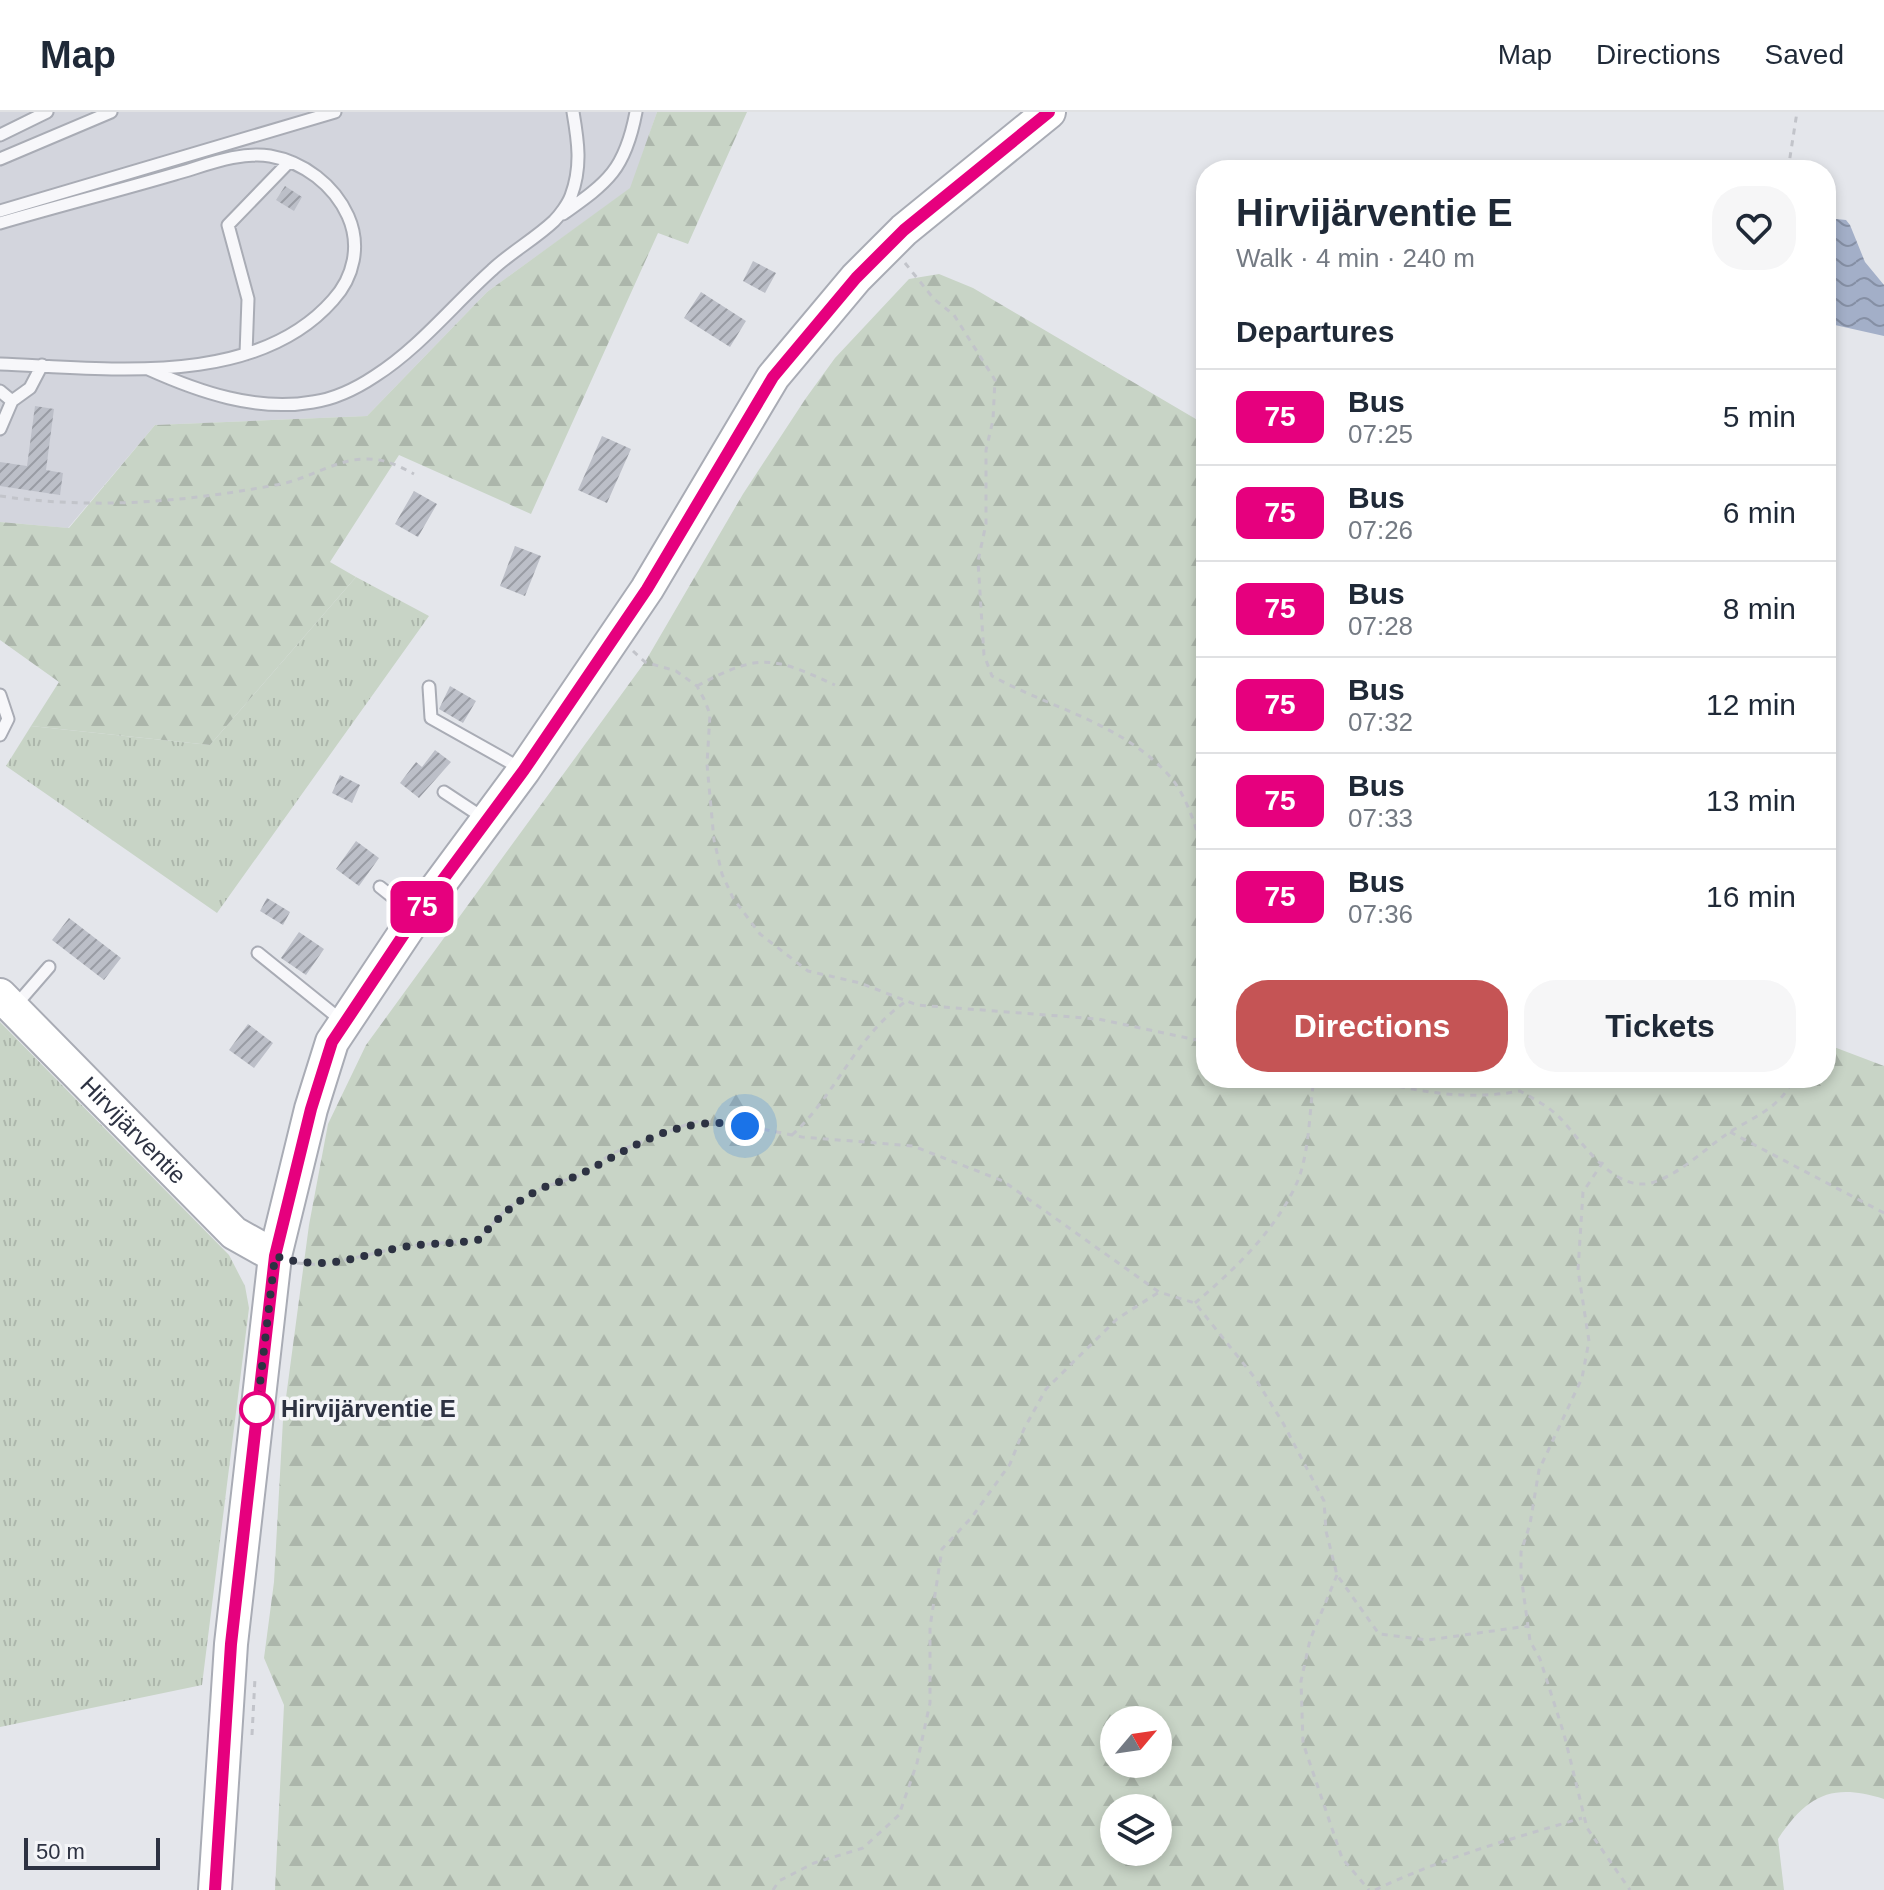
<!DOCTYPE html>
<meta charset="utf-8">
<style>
body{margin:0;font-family:Helvetica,sans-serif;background:#f6f6f7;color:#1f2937;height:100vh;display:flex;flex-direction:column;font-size:30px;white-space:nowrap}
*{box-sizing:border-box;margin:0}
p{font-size:26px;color:#747a83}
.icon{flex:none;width:44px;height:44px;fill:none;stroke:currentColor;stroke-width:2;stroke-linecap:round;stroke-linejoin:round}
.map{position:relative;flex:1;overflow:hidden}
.panel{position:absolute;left:1196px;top:48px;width:640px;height:928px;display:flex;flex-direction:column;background:#fff;border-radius:32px;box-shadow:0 4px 12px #0003}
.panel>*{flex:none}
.badge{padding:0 16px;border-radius:12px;font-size:28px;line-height:52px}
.needle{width:52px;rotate:61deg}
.fabs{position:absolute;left:1100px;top:1594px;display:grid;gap:16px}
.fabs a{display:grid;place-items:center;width:72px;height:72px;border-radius:50%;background:#fff;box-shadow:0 4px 12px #0003;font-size:40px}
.scale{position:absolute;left:24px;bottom:20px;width:136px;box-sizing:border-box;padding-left:8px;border:4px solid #2d3242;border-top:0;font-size:22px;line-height:28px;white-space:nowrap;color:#2d3242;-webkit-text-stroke:6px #f4f5f8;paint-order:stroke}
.you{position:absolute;width:40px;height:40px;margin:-20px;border:6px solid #fff;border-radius:50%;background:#1a73e8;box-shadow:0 0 0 12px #1a73e833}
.map>.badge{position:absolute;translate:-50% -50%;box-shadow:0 0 0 4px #fff}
h2{padding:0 40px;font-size:30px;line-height:72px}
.round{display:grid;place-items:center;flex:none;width:84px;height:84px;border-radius:32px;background:#f6f6f7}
.headline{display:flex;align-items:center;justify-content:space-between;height:136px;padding:0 40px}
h1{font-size:38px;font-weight:700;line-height:60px}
.button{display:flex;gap:16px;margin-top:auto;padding:16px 40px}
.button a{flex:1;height:92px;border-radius:32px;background:#c55455;color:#fff;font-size:32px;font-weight:700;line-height:92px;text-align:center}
.button a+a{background:#f6f6f7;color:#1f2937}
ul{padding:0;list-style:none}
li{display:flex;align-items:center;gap:24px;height:96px;padding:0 40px;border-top:2px solid #e0e1e3}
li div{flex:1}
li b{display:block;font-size:30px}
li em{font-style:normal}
li .badge{min-width:88px;font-weight:700;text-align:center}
header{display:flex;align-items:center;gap:48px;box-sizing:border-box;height:112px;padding:0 40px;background:#fff;border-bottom:2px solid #e0e1e3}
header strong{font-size:38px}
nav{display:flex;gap:44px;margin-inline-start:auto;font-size:28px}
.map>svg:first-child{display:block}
</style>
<header>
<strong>Map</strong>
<nav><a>Map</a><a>Directions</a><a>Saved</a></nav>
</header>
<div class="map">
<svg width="1884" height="1778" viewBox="0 0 1884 1778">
<defs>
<pattern id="grass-tufts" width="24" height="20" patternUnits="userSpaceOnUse" patternTransform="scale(2)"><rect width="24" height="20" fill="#c8d4c6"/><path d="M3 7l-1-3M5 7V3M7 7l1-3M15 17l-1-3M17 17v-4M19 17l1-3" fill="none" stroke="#acb6ab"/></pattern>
<pattern id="forest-firs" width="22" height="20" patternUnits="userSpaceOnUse" patternTransform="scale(2)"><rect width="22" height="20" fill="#c8d4c6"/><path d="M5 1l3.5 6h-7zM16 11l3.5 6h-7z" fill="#acb6ab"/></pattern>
<pattern id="water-waves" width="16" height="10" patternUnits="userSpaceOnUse" patternTransform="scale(2)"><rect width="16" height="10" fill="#a3afc8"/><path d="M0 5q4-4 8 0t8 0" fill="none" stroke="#858fa4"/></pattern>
<pattern id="building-hatch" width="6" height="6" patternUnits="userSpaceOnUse" patternTransform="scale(2)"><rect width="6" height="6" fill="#bcbfc8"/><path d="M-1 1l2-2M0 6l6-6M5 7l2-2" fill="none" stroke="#999ca4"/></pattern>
</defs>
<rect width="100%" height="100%" fill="#e4e6eb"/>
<path fill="#d3d5dd" d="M0 0H657L631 76 487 180 367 304 155 313 68 416 0 410Z"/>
<path fill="url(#grass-tufts)" d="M356 465 429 504 217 801 6 654 31 614 210 633Z
M0 910 229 1143 245 1174 249 1196 202 1573 0 1615Z"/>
<path fill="url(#forest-firs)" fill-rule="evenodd" d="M657 0H747L688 132 658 121 531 402 399 343 330 450 356 465 210 633 31 614 59 570 0 528V410L69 416 155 313 367 304 487 180 630 76Z
M939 162 973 176 1206 313V966H1826V932L1884 954V1687C1833 1671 1808 1682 1778 1727L1784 1778H275L284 1593 264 1546 274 1470 283 1308 309 1113 328 1012 366 933 645 550 743 382 806 286 835 246 909 167ZM1114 1608H1158V1652H1114ZM1114 1696H1158V1740H1114Z"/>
<path fill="url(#water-waves)" d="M1836 107 1846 108 1850 113 1865 150 1884 173V224L1826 211V120Z"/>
<path fill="url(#building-hatch)" d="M285 74 302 85 294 99 276 88Z
M753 149 776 161 765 181 743 169Z
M701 180 746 209 730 235 684 206Z
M35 294 54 297 46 358 63 361 60 383 0 374V350L27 354Z
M602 324 631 337 607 391 578 378Z
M414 379 437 392 418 425 395 412Z
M515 434 541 444 525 484 500 474Z
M450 574 476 589 463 611 439 597Z
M435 638 451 650 419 686 400 671 416 650 422 655Z
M340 663 360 673 352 691 332 681Z
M356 729 379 746 359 774 336 757Z
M267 786 290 800 283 813 260 799Z
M69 806 121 846 104 868 52 828Z
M299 820 324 837 306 863 281 846Z
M248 912 273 931 254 956 229 938Z"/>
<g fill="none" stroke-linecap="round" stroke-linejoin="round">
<g stroke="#a9acb5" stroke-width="15">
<path id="lane" d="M0 23 47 0
M0 47 111 0
M0 99 335 0
M563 102C608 70 625 58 636 0
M0 111C58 94 117 79 175 62 204 54 239 39 270 44 304 50 334 73 348 104 361 133 354 165 333 188 255 277 106 256 0 252
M246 242 248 187 228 113 289 50
M148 257C199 280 257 300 313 290 334 287 357 276 375 264 419 236 453 193 492 158 511 140 535 127 554 109 560 103 568 92 571 84 582 55 578 29 573 0
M0 279 12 289
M0 317 12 289 30 276 42 253
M429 575 431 606 520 656
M0 583 8 607 0 623
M444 680 485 707
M380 775 415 803
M258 841 341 908
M16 893 49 855"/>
</g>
<g stroke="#a9acb5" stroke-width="36">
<g id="secondary">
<path id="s1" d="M0 883 234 1121 275 1144"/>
<path d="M215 1778 231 1532 275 1144 311 997 332 930 416 804 524 658 647 477 773 265 856 166 904 118 1049 0"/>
</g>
</g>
<path stroke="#c2c4ca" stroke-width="3" stroke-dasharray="6 6" stroke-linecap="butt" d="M1788 58 1797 0
M905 151 934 187 954 203 995 268 993 308 986 338V412L978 449 984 543 992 564C1052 597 1126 612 1172 667 1189 688 1197 721 1206 746
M0 384C95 398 186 390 281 372 307 367 336 348 363 347 383 346 397 353 414 362
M633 539 645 550 676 559 697 574 704 587 710 602 707 652 714 728 722 762 733 786 760 822 808 859 860 871 917 893 1098 907 1206 930
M697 574C759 541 772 544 835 573
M1364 966C1418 980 1466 989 1520 979 1534 987 1550 995 1561 1007 1583 1031 1614 1080 1651 1071 1677 1064 1703 1039 1724 1024 1748 1007 1783 996 1793 966
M1730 1020 1884 1101
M792 1023C836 983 855 925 905 890
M1603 1050 1583 1080 1578 1158 1589 1229 1582 1266 1539 1358 1530 1412 1521 1440V1463L1530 1529 1540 1547 1564 1622 1587 1716 1630 1778
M297 1151 323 1153 406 1134 478 1128 507 1096 544 1075 578 1064 613 1041 693 1010 722 1009 802 1025 913 1034 1003 1069 1159 1180 1195 1191 1255 1266 1283 1311 1324 1389 1326 1419 1337 1463 1379 1522 1428 1528 1528 1514
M1195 1191C1233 1159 1273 1121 1295 1075 1310 1044 1309 1000 1314 966
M1337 1463 1310 1528 1301 1569 1303 1631 1342 1746 1369 1778
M252 1623 255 1566
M773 1778 779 1769 814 1751 863 1736 899 1703 917 1651 930 1591V1515L942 1437 972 1405 1010 1352 1024 1317 1046 1277 1117 1207 1159 1180
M1375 1778C1442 1746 1511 1727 1582 1706"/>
<use href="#lane" stroke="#f7f7fa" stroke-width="11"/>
<use href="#secondary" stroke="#fff" stroke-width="32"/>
</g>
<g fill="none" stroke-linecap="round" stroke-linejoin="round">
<g stroke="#fff" stroke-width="18">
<path id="line" d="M215 1778 231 1532 275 1144 311 997 332 930 416 804 524 658 647 477 773 265 856 166 904 118 1049 0"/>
</g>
<use href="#line" stroke="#e6007e" stroke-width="12"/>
<path stroke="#2d3242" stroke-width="8" stroke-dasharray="0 14.4" d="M257 1297 275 1144C326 1160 352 1145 403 1135 428 1131 453 1132 478 1128 498 1106 517 1087 545 1075 556 1070 568 1068 579 1063 635 1034 680 1001 745 1014"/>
</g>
<circle fill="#fff" stroke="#e6007e" stroke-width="4" cx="257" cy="1297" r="16"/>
<g text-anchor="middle" stroke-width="7" stroke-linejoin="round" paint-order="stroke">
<g font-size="24" fill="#2d3242" stroke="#f4f5f8">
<text dy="8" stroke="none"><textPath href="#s1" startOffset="190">Hirvijärventie</textPath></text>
</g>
<g font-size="24" font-weight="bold" fill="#2d3242" stroke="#f4f5f8" text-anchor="start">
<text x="281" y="1305">Hirvijärventie E</text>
</g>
</g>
</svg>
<div class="fabs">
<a><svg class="needle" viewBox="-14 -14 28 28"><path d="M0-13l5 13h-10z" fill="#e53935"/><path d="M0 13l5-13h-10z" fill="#747a83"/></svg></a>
<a><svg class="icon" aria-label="layers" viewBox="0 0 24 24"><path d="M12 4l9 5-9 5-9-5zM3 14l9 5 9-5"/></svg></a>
</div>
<div class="scale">50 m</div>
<div class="you" style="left:745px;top:1014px"></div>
<b class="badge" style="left:422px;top:795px;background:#e6007e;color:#fff">75</b>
<section class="panel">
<div class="headline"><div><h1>Hirvijärventie E</h1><p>Walk · 4 min · 240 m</p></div><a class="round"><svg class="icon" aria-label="heart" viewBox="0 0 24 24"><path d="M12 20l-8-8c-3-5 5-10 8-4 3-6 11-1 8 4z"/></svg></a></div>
<h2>Departures</h2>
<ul>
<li><span class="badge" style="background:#e6007e;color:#fff">75</span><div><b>Bus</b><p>07:25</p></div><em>5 min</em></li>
<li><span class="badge" style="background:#e6007e;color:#fff">75</span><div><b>Bus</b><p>07:26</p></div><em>6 min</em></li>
<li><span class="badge" style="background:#e6007e;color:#fff">75</span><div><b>Bus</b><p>07:28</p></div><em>8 min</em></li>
<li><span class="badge" style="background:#e6007e;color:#fff">75</span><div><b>Bus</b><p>07:32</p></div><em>12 min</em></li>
<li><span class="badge" style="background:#e6007e;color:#fff">75</span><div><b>Bus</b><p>07:33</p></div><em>13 min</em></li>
<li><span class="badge" style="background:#e6007e;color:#fff">75</span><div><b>Bus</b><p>07:36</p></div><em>16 min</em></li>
</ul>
<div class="button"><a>Directions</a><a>Tickets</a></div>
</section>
</div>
